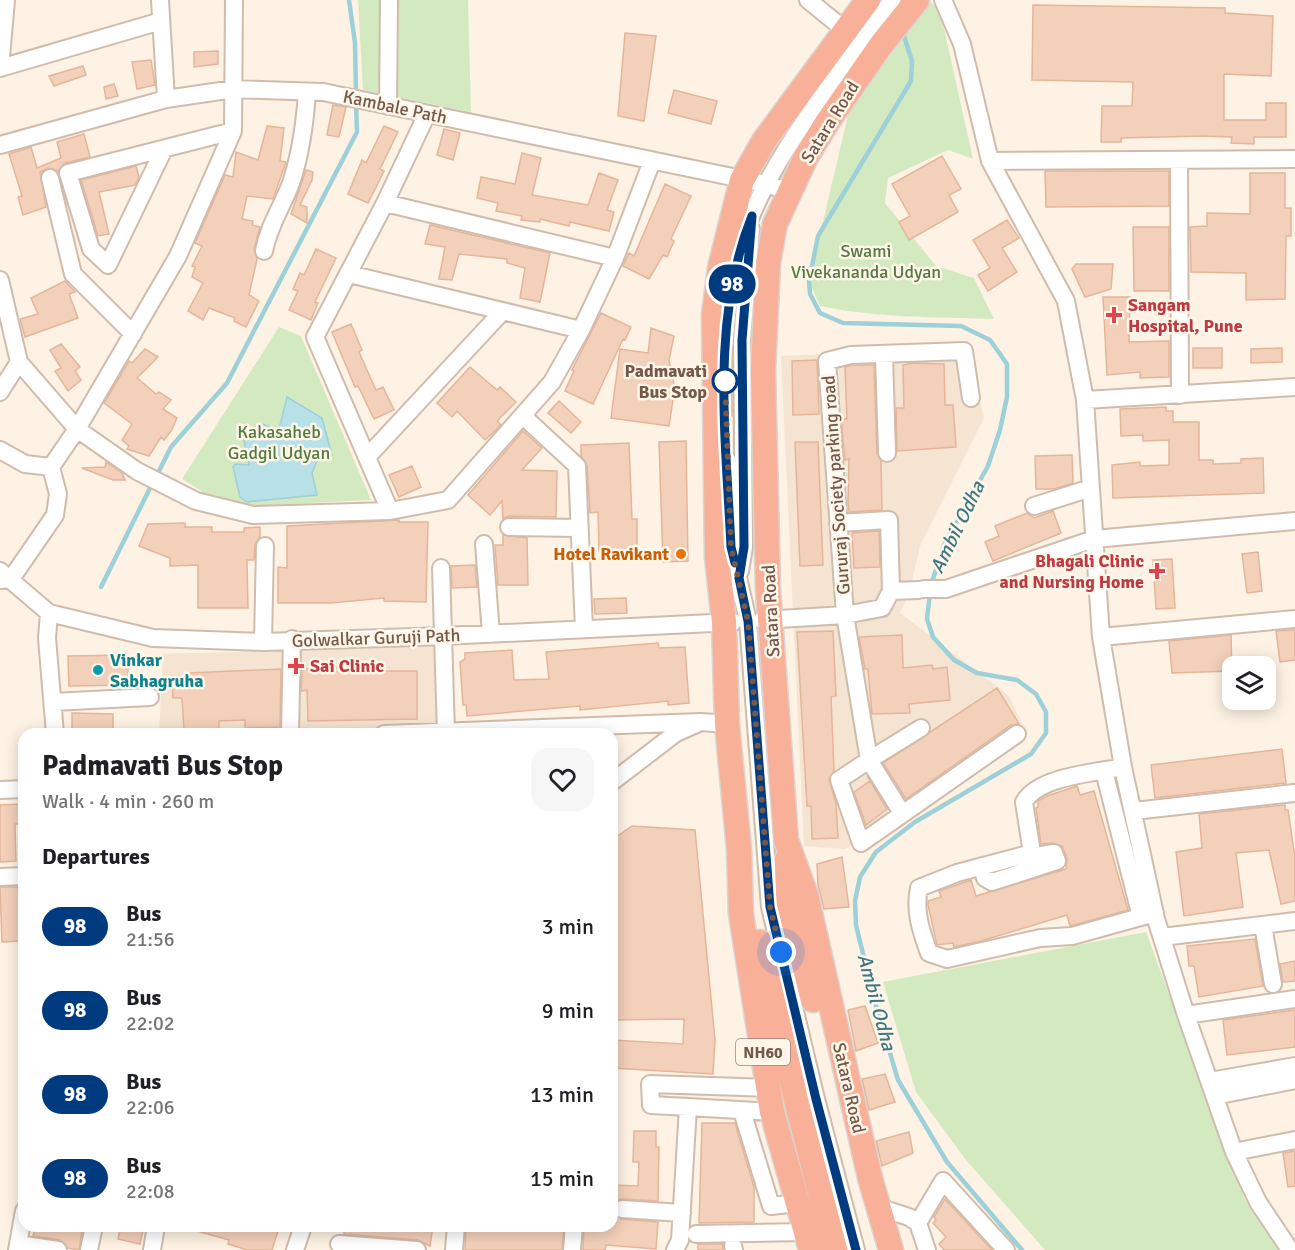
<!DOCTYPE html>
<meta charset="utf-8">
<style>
body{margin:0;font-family:Signika,sans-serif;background:#f6f6f6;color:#202124;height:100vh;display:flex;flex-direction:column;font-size:22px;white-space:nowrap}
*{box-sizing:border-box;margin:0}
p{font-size:20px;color:#757577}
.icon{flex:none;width:33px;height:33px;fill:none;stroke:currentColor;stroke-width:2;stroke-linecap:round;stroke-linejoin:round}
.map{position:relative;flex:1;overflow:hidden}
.details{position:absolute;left:18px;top:728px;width:600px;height:504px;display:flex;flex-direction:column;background:#fff;border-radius:18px;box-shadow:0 3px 15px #0003}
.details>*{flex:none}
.badge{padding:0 12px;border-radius:20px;font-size:21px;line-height:39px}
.buttons{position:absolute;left:1222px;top:656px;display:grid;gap:12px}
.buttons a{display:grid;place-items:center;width:54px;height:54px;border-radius:12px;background:#fff;box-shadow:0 3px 15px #0003;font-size:30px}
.you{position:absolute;width:30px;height:30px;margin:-15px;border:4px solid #fff;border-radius:50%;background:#1a73e8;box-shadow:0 0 0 9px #1a73e833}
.map>.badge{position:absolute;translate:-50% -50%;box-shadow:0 0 0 3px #fff}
h2{padding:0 24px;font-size:22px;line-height:54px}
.round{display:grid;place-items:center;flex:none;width:63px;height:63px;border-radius:18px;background:#f6f6f6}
.headline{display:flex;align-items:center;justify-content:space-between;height:102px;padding:0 24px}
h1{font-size:28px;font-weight:700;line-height:45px}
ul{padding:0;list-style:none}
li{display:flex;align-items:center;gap:18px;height:84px;padding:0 24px}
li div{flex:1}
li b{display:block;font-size:22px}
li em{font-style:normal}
li .badge{min-width:66px;font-weight:700;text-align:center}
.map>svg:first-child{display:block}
</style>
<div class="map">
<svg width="1295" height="1250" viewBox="0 0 1295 1250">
<rect width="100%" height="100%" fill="#fdf2e3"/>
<path fill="#f4e4d1" d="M966 348 984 418 920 546 909 593 900 613 1009 696 1025 730 845 849 804 846 781 356Z
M434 646 440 721 436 733 159 734 163 654Z"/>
<path fill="#d3eac1" d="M358 0H468L471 112 363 90Z
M930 2 940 10 973 159 948 150 888 178 885 203 936 266 974 278 994 319C936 317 877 318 820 306L809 281 849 111Z
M279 327 301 336 371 500 250 506 203 492 182 479Z
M1146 932 1245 1200 1279 1250H1045L966 1160 916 1092 883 982Z"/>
<path fill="#b7e1e6" stroke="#9dd0d8" stroke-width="1.5" d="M287 397 322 418 332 455 317 461 312 473 317 495 247 502 240 497 233 467 235 464 249 465 243 436 263 424 276 430 280 425Z"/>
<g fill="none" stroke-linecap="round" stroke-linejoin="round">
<path stroke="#9dd0d8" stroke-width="4.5" d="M349 0 355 43 356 95
M903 33 912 61 911 81 818 236 809 281 810 294 820 313 843 323 961 326 990 340 1007 364V397L1000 430 988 466 944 545 931 585
M156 477 171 447 227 383 357 132 356 103
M101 587 152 484
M930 593 927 619 933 637 954 660 977 673 1017 680 1036 694 1046 712V733L1031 754 915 822 876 852 860 877 855 901 856 925 874 999 898 1080 947 1162 1022 1250"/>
</g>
<path fill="#f3d0ba" stroke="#e5b59a" stroke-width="1.5" d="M1033 5 1225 8V13L1273 16 1271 76 1224 74V120H1266V103H1286V137H1254V144L1231 143 1232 137 1202 136 1121 138V142H1101L1102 106H1132L1133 82 1032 80Z
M625 33 656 36 644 121 618 116Z
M218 51V64L194 67V52Z
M151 60 155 85 137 89 132 62Z
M83 66 86 75 54 86 49 76Z
M114 84 118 96 106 99 104 87Z
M674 90 717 101 711 124 668 113Z
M333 105 346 107 339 137 327 135Z
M267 126 284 128 280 161 286 162 273 199 247 196 242 219 253 221 252 225 260 227 254 249 257 259 249 295 259 301 246 327 234 321 235 318 209 308 203 320 188 311 203 283 192 277 195 267 192 266 202 246 195 243 225 175 233 177 236 152 258 160Z
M384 126 398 132 380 169 384 171 368 203 348 194 362 160 366 163Z
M444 129 460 133 453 160 437 155Z
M84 134 90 157 65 163 58 171 48 168 40 172 46 207 23 215 18 197 22 196 9 154 31 147 37 168 61 158 57 142Z
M522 153 541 158 532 195 588 205 599 173 618 180 607 210 614 212 609 231 570 222 569 226 540 219V222L521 220 522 216 496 211 498 203 477 198 481 177 515 184Z
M942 156 961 189 949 195 958 212 909 240 899 222 910 216 892 184Z
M136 166 139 177 135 185 99 192 109 234 98 236 81 180Z
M306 170 313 172 312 180 300 205 307 207V223L291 214Z
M1045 171H1169V206L1046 207Z
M1250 173H1285V208H1291V236H1286L1285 299 1246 300V273L1191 272 1190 227 1207 226V213L1250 214Z
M665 184 691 196 671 239 674 241 667 257 663 255 649 279 623 266 629 253 634 256Z
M1007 220 1019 238 1002 248 1017 272 988 291 978 275 990 268 973 240Z
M430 225 550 253 540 302 520 298 525 268 507 263V259L459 254 452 280 439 279 445 247 425 244Z
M1133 227H1169V291H1134Z
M316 249 336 258 315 302 318 303 311 320 289 310 298 291 293 289 300 273 304 275Z
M1076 264H1113L1111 289 1085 297 1072 269Z
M65 281 75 292 69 294 78 318 25 337 20 319 38 314 31 298Z
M1103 297H1130L1129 342 1169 341V377L1140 378V372L1107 375Z
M601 313 631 327 625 340 623 339 593 404 565 391 574 371 572 370Z
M351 324 362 350 359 352 376 390 383 387 394 410 374 419 358 386 355 387 332 332Z
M651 328 674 336 669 360 676 394 674 393 669 426 611 418 620 349 648 353Z
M61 344 80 367 75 371 81 380 68 391 55 371 61 368 50 350Z
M1193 348H1222V368H1193Z
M1282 348V362L1251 363V349Z
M145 349 158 357 137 378 156 394 159 392 171 400 163 409 177 418 171 431 164 440 161 437 149 456 127 449 129 446 122 440 132 424 104 403 129 361 132 363Z
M732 355V416H730L729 357Z
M817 360 819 414 793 415 792 361Z
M913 363 944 364 945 405H953L956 447 897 451 896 408H904L903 365Z
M852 365H874L877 453 881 461 882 510 849 512 848 503 849 459 845 460 842 430 843 419H847L845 367Z
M470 367 497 390 500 387 516 402 497 421 501 425 485 440 457 411 452 417 437 403Z
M559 401 581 422 571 433 548 413Z
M1166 407V411H1173V422H1199V460H1213V464L1241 463V459L1263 458 1264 493 1113 498 1112 465 1140 462V466L1169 465V440L1143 441V435L1121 436 1120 409Z
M523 431 542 448 522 470 557 471 556 517 509 516 503 519 502 501 490 515 468 495Z
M686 441 688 561 663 562 659 442Z
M795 442H818L823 565 800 566Z
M629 443 632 519H637V550L599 551 598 512 590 513 587 466 581 455V445Z
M1072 455 1073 483 1054 489H1036L1035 456Z
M106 462 122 473 125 480H113L82 468 105 467Z
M412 466 421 487 399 497 389 475Z
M1053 511 1061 533 993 561 985 542 999 536 995 526 1027 513 1034 518Z
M399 520V522H428L426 602 384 601V598L331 603H278V567L287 568V526Z
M185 523V527H212V532H244V528L260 527V537L255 545 254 560H247L248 608H198V565L170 566V558L139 546 148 524Z
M879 531 880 567 854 568 852 533Z
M503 535 527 538 528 585H498L495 545H503Z
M1258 552 1262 591 1247 593 1242 554Z
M1172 559 1175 608 1156 609 1153 560Z
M475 565 477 587 452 588 451 566Z
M626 598 627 613 595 614 594 599Z
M1295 630V660L1280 662 1276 631Z
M833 631 836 696 831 697 834 771 829 779 836 803 838 838 812 839 811 806H807L797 632Z
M902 635 903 668 932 665 933 669 947 667 950 700 909 704 910 713 872 714 868 669H865L859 637Z
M1231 635 1232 671 1172 673 1169 641Z
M658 643 659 648 685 647 689 703 668 705V701L580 710V706L467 716 466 705H463L460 662 465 659V653L512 650 514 680 549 679 546 652Z
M128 655V685L69 686 68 656Z
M347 667V671H417V719L308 721 307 690 301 691 302 669Z
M281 669 280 727 245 728V720L219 721V729L184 730 182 698H173L172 676H189V673Z
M997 688 1019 724 1011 725 906 799 883 763Z
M72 713 113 714V734H72Z
M1282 749 1286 783 1155 798 1151 765Z
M867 776 887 809 866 825 854 792 870 781Z
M1077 786 1080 795 1094 791 1128 910 1070 926 1067 915 981 941 954 947 953 943 937 945 928 905V901L941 897 939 891 971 880 976 896 1066 869 1067 858 1062 846 1053 843 1041 844 1036 808 1038 807V801L1047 796Z
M24 804V824H15L16 861 0 862V805Z
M1285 805V810H1288L1295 857V901L1281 904 1269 850 1236 853 1243 907 1184 916 1176 852 1202 848 1199 814Z
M632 826 695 830 715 1040 713 1074 612 1068V1040L683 1044 684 1019 612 1020V840Z
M842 857 849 907 824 909 818 885 817 864Z
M0 887H18L23 941 2 942Z
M1255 939 1263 986 1199 997 1194 966H1189L1187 946Z
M1295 961V981L1283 982 1280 964Z
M865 1006 878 1043 856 1051 848 1010Z
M1295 1010V1047L1227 1055 1223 1020Z
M885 1074 895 1102 869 1110 862 1079Z
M702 1123H735L754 1187V1222L699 1223Z
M634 1131H656V1147H659L658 1201 622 1199 617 1200 612 1207V1185L638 1186 639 1162H633Z
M909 1132 913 1153 882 1166 876 1141Z
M1295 1151V1186L1288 1187 1283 1153Z
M945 1199 992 1250H944L939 1244 946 1237 933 1223 936 1220 934 1217Z
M612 1211 621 1219 658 1222 656 1249 606 1245 605 1250H583L584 1226H612Z
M36 1226H83L79 1250 68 1248 60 1240 33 1236Z
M121 1226H144L140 1244 118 1239Z
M191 1226H260L278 1231 272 1250H247L228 1244 229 1240 190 1229Z
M344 1226H433L430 1246 418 1240 344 1234Z
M466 1226H564L562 1250H465Z
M698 1244H723V1250H698Z"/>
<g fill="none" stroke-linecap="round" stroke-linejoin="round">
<g stroke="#d0bcad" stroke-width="20">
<path id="minor" d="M160 0 166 99
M808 0 845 30
M943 0 962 44 990 161 1066 301 1085 400 1101 637 1123 767 1156 919 1186 1015 1234 1152 1258 1202 1290 1250
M0 68 161 21
M0 68 6 0
M388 106 389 0
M0 145 166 99 234 89 323 92 766 184 789 191
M164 149 108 265 91 249 68 173 233 131
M990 161 1295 159
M1179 161 1180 395
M50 178 73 274 133 334
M385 203 427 114
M264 251C269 225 282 207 291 183 301 153 305 123 307 92
M349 274 581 330
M0 280 19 362 77 429 137 471 196 501 253 515 390 511 448 500 552 382 581 330 615 258 652 161
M724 348C727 315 729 279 739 248 769 154 837 80 892 0
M884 355 887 453
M0 392 19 362
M1085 400 1295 387
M523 416 577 466 584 629
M0 450 25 464 51 467 77 429 178 256 233 131 234 0
M368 456 502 312
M727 460 731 547 748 621 770 907 816 1099 856 1250
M1034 506 1091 488
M390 511 315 337 385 203 615 258
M838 523 889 520 891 591 919 590
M509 527 580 528
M484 544 491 634
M441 568 446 734
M0 571 49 613 153 638 263 642 444 636 733 622
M740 571 744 547 742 340 751 229
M1 580 11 579 55 515 58 494 51 467
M924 589H946L1094 539 1295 521
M49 613 47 638 55 734
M762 620 845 615 882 608 891 591
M1101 637 1295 619
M263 642 265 546
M53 702 150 697
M921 728 869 760 845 615 827 361 851 355 964 351 971 398
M290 734 292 639
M384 734 701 722
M1123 767C1095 773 1039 776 1024 802L1032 853 957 873 919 888C914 911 921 931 929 953L947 959 1040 938 1072 936 1155 913
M1104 771 1141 917
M612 782 676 733 701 722 727 724
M0 790 24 789
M1134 811 1294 793
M902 813 869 760 839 780 861 843 1017 734
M982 866 985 878 992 882 1057 861 1054 853 1035 856 1032 853
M0 877 24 876
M1263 925 1273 984
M1162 937 1295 921
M1186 1015 1295 999
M1210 1081 1295 1066
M1215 1096 1295 1080
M688 1107 651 1105 650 1084 768 1088
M742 1111 771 1206 797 1203
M1234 1152 1295 1140
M878 1207 909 1217 918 1223 927 1250
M622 1209 682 1213
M918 1223 943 1181 1006 1250
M696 1234 806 1232
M18 1244 58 1250
M339 1244 417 1250
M733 1246 734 1250
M17 1250 24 1211
M89 1250 94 1226
M152 1250 156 1226
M295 1250 303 1226
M454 1250 456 1226
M572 1250 574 1226
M675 1250 680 1240 688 1107 772 1112"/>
</g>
<g stroke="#dbd4d0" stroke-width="27">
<path id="highway" d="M787 860 788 900 813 1000
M760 942 797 1104 835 1250
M811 1250 772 1112 741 914 739 849 727 724 724 622 717 557 714 315 720 268 742 180 764 141 868 0
M891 1250 870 1178 806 895 786 840 768 590 763 371 768 263 775 224 806 157 828 121 881 45 917 0"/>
</g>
<use href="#minor" stroke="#fff" stroke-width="16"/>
<use href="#highway" stroke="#f8b099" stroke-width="24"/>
</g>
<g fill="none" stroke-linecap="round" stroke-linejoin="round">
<g stroke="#fff" stroke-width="14">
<path id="line" d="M735 563 731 547C726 437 710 320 752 216L742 340 744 547 739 578 748 621 770 907 816 1099 856 1250"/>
</g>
<use href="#line" stroke="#003b80" stroke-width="9"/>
<path stroke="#755849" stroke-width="6" stroke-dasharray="0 10.8" d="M725 381 731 547 748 621 770 907 781 952"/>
</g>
<g fill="#e0444e" stroke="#fff6ea" stroke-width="2">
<path d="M1111 306h6v6h6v6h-6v6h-6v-6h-6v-6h6z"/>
<path d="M1154 562h6v6h6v6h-6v6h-6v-6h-6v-6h6z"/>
<path d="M293 657h6v6h6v6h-6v6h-6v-6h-6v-6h6z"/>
</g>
<circle fill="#fff" stroke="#003b80" stroke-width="3" cx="725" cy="381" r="12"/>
<circle fill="#e8710a" stroke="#fff6ea" stroke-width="2" cx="681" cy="554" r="6"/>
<circle fill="#0f9aa8" stroke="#fff6ea" stroke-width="2" cx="98" cy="670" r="6"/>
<g text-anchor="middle" stroke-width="5" stroke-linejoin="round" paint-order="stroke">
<rect fill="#fff6ea" stroke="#9e8779" stroke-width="1.5" x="736" y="1039" width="54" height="26" rx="4.5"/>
<g font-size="16" font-weight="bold" fill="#755849">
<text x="763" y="1058">NH60</text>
</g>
<g font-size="18" fill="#755849" stroke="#fff6ea">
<text transform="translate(395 107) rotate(12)" y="6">Kambale Path</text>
<text transform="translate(830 122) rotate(-58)" y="6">Satara Road</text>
<text transform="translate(836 485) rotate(-94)" y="6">Gururaj Society parking road</text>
<text transform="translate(771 611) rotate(-93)" y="6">Satara Road</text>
<text transform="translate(376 638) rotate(-2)" y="6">Golwalkar Guruji Path</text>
<text transform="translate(849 1088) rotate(77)" y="6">Satara Road</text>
</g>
<g font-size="18" fill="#537b41" stroke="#fff6ea">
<text x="866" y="257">Swami<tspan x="866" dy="21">Vivekananda Udyan</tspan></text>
<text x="279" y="438">Kakasaheb<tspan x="279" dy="21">Gadgil Udyan</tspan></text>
</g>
<g font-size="18" font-weight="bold" fill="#be3a42" stroke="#fff6ea" text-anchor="start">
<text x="1128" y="311">Sangam<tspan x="1128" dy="21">Hospital, Pune</tspan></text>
<text x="1144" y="567" text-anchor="end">Bhagali Clinic<tspan x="1144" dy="21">and Nursing Home</tspan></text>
<text x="310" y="672">Sai Clinic</text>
</g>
<g font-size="18" font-weight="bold" fill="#755849" stroke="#fff6ea" text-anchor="end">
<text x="707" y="377">Padmavati<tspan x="707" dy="21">Bus Stop</tspan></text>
</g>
<g font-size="18" font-weight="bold" fill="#c56008" stroke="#fff6ea" text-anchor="end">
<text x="669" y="560">Hotel Ravikant</text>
</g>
<g font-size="18" font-weight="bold" fill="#0d838f" stroke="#fff6ea" text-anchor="start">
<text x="110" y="666">Vinkar<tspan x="110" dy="21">Sabhagruha</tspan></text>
</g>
<g font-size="20" font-style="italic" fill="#3f7882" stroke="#fff6ea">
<text transform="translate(957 527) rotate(-64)" y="7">Ambil Odha</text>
<text transform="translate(877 1002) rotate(75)" y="7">Ambil Odha</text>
</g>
</g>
</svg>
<div class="buttons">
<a><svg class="icon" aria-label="layers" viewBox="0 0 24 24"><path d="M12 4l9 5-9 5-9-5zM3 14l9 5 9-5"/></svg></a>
</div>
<div class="you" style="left:781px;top:952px"></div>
<b class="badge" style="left:732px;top:284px;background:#003b80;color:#fff">98</b>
<section class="details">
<div class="headline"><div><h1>Padmavati Bus Stop</h1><p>Walk · 4 min · 260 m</p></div><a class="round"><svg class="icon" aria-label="heart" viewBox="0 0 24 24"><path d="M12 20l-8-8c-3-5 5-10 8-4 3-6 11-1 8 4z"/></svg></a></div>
<h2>Departures</h2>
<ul>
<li><span class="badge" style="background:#003b80;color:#fff">98</span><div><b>Bus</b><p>21:56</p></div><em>3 min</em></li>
<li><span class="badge" style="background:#003b80;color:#fff">98</span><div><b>Bus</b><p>22:02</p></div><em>9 min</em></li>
<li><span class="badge" style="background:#003b80;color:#fff">98</span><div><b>Bus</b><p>22:06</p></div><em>13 min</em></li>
<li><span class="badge" style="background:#003b80;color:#fff">98</span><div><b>Bus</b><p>22:08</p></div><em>15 min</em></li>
</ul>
</section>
</div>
